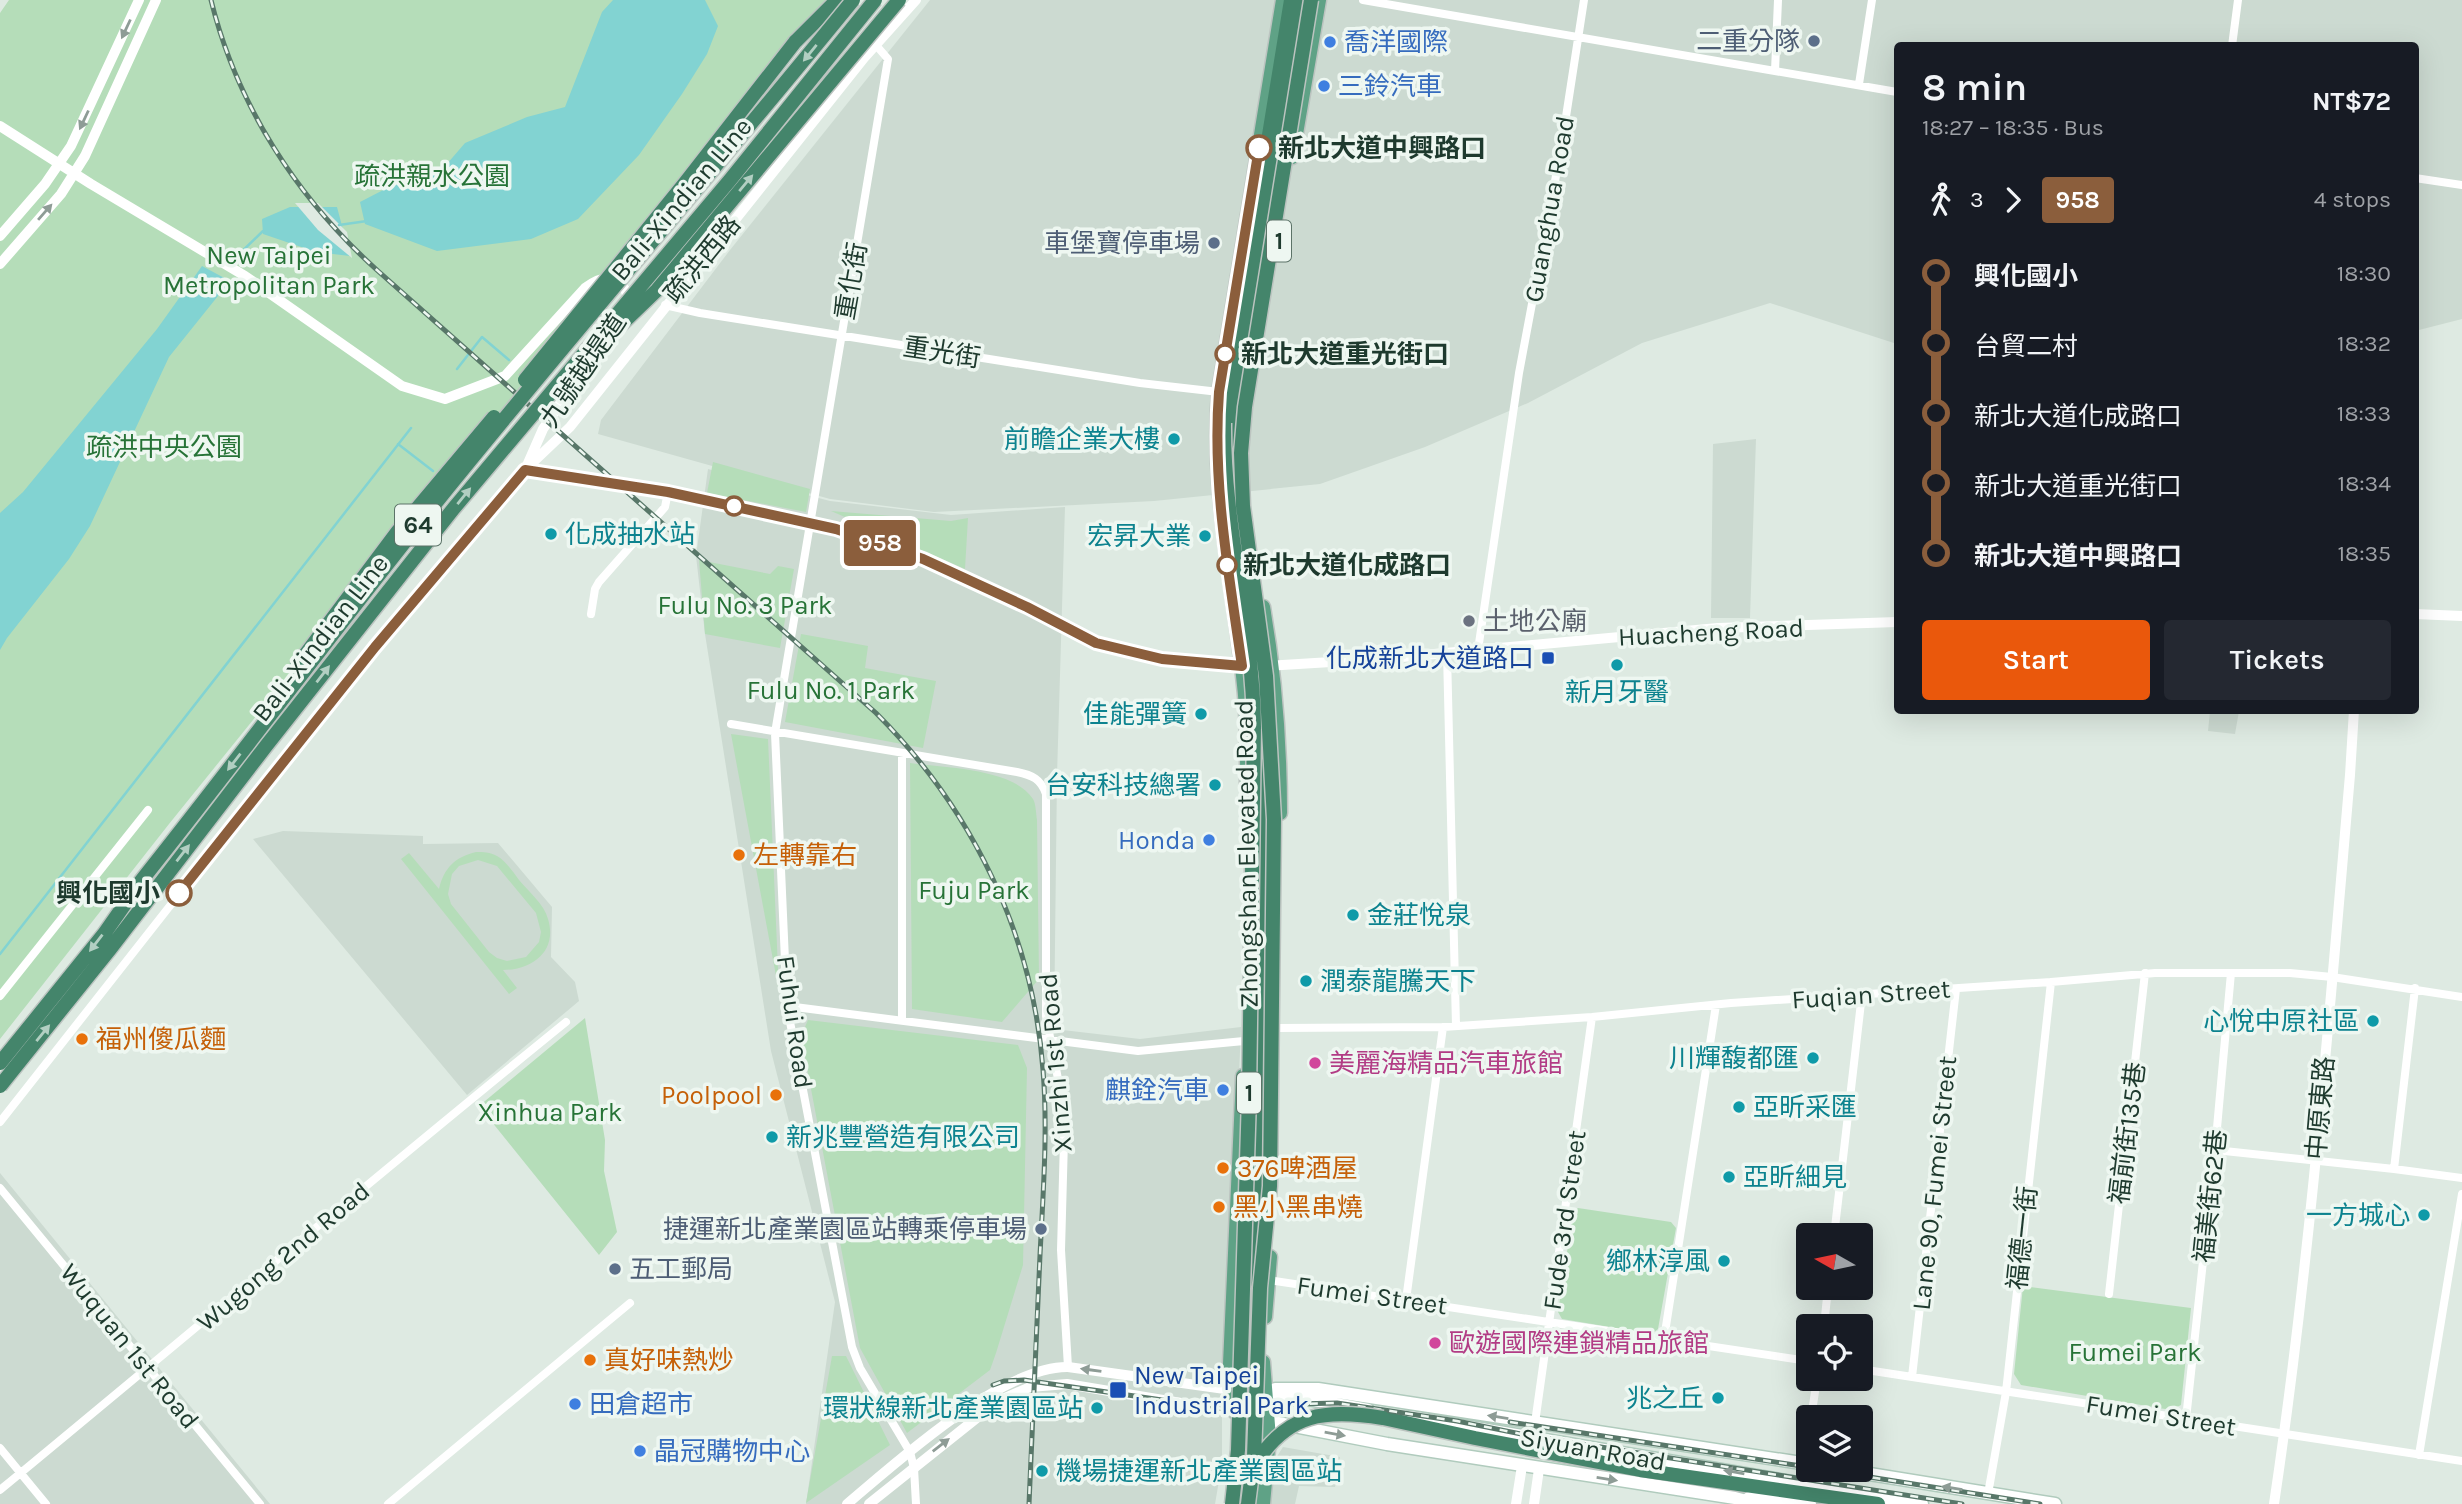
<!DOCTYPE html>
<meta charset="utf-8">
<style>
body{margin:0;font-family:Karla,"Noto Sans TC",sans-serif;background:#242831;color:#f1f3f6;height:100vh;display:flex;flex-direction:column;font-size:26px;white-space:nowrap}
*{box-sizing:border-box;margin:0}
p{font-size:23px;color:#9ea1a6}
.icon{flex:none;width:38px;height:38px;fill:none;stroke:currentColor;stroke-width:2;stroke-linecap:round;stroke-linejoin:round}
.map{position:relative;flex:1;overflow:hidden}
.panel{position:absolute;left:1894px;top:42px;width:525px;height:672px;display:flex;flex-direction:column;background:#171b24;border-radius:7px;box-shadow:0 7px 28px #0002}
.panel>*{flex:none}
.badge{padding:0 14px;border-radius:5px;font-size:24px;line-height:46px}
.needle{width:46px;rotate:279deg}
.controls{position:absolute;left:1796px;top:1223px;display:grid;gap:14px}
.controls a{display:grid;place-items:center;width:77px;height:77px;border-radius:7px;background:#171b24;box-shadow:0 7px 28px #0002;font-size:35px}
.map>.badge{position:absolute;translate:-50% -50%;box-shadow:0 0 0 4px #fff}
.legs{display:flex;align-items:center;gap:10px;height:77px;padding:0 28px;font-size:23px}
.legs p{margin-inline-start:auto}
.headline{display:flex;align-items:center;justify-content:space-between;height:119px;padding:0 28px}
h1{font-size:38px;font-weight:600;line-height:52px}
.primary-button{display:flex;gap:14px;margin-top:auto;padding:14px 28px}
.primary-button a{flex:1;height:80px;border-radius:7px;background:#ea580c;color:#fff;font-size:28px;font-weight:600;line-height:80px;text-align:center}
.primary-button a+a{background:#242831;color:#f1f3f6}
ul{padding:0 28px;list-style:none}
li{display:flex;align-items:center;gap:24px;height:70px;font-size:26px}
li i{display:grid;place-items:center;width:10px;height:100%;margin:0 9px;background:currentColor}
li i::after{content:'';width:18px;height:18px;margin:-9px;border:5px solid;border-radius:50%;background:#171b24}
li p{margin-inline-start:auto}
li:first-child i{background:linear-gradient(#0000 50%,currentColor 0)}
li:last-child i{background:linear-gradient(currentColor 50%,#0000 0)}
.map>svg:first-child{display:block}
</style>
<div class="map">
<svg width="2462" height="1504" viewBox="0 0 2462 1504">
<rect width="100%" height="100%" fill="#deeae2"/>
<path fill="#ccdad1" d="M930 0H2462V319L2415 331V46H1897V344L1770 303 1642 343 1528 403 1425 447 1320 484 1154 501 934 512 830 499 598 434 601 420 730 250Z
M1756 439 1750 618H1711L1713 444Z
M708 469 830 501 951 515 1065 507 1057 776 1054 1029 1140 1039 1241 1027 1234 1198 1222 1364V1463L1215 1504H806L835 1302 771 1051 705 634 696 556Z
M2210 711H2239L2235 734 2208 731Z
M283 831 423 836V844L498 843 552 907 551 957 575 982 579 1001 467 1095 253 839Z
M0 1173 270 1504H0Z
M1283 1447 1340 1457 1335 1487 1299 1486 1295 1504H1268L1276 1458Z"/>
<path fill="#b5ddb9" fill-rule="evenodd" d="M9 0H834L169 824 0 1039V13Z
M713 462 810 489 806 512 707 493Z
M831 511 951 521 968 518 965 569Z
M699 560 770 574 778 566 794 569 780 648 705 634Z
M801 634 868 646 865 668 936 681 923 748 785 722Z
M731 734 768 739 779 992Z
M910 763C944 768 1013 768 1033 799 1036 804 1036 814 1037 820L1039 979 1002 1022 912 1009Z
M476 852C483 852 490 852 497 856 506 861 513 872 519 880 529 892 544 904 548 919 558 952 531 970 503 970L517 988 509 994 401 859 409 853 439 889C444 868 455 857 476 852ZM478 860 497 866 536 913 541 932 539 942 526 957 507 961 497 958 489 952 451 904 448 894 452 874 459 866Z
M585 1018 605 1140 604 1171 617 1232 599 1255 479 1106Z
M808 1020 1018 1045 1027 1068 1023 1265 996 1353 990 1370 907 1433 860 1348 801 1036Z
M1578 1208 1671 1222 1676 1228 1658 1329 1652 1334 1562 1319 1558 1312 1573 1212Z
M2023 1286 2191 1308 2181 1405 2171 1410 2021 1385 2014 1374Z
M832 1356H846L890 1445 806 1503Z"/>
<path fill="#82d3d2" d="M613 0H705L718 26 707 54 682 94 639 155 578 219 531 239 437 251 365 224 360 202 391 186 440 172 465 143 527 117 565 107 602 12Z
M290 207H337L350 256 316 252 263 234 262 219Z
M202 266 230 281 169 357 90 526 69 559 7 638 0 650V513L23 492 157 329Z"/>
<path fill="#deeae2" d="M295 203H318L347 232 352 258 318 230Z"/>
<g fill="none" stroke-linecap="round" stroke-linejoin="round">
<path stroke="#82d3d2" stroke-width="2.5" d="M339 225 367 221
M234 259 263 231
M457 369 482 337 509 360
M398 444 433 471
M0 954 411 428"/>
<g stroke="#b0cbbd" stroke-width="15">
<path id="secondary" d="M1275 1389H1318L1808 1464
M1265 1391 1368 1410
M1410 1417 1922 1504
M1258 1419 1387 1444 1735 1498 1758 1504
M1845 1470 2055 1504
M1749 1498 1777 1499 1810 1504"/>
</g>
<g stroke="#bcc4c0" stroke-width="17">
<path id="primary" d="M1292 157 1319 0
M1263 607C1275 676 1280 743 1280 813
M1247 786C1247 753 1248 718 1244 685 1234 586 1211 491 1219 392L1283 0
M1265 1317 1270 1257
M1263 1362 1269 1438 1263 1504
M1235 1412 1230 1364 1243 1076
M1240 1504 1247 1418 1258 1401"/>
</g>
<g stroke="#bcc4c0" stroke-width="17">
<path id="trunk" d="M795 42 837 0
M1224 423 1227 393 1291 0
M1238 497 1234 436 1239 390 1286 93 1304 0
M1248 1330C1259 1192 1264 1055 1264 917 1264 855 1265 793 1259 731
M1383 1418 1475 1438 1640 1470 1878 1504"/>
</g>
<path stroke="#fff" stroke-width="8" d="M1363 0 1897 92
M875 44 888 59 775 733 787 1006 852 1347 860 1368 910 1452 914 1468 916 1504
M2232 46 2238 0
M1775 71 1778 0
M1859 84 1872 0
M2415 178 2462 185
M665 305 700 313 1140 383 1219 392
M591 614 595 589 599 582 665 507 668 492
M1478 650 1519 373 1561 149 1584 0
M1447 653 1456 1026
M731 724 1017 772C1032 775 1041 779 1046 794V1016L1062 1100 1064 1140 1061 1250 1068 1367
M902 753V1020
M0 996 148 810
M787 1006 1138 1051 1244 1041
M1278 1028 1443 1027 1592 1017 1731 1003 2051 982 2155 973H2290L2332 977 2462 997
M0 1122 331 701 525 470
M2215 1150 2394 1169 2462 1178
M2394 1169 2415 988
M0 1188 260 1504
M1834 1236 1862 994
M1268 1280 1808 1361
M2109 1294 2145 973
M1406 1300 1443 1027
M1824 1326 1828 1288
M1664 1339 1716 1005
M1860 1369 2462 1461
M1912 1377 1956 989
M1811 1418 1817 1379
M2186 1419 2215 1150 2231 973
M1535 1423 1592 1017
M0 1448 46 1504
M2419 1455 2462 1194
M1804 1463 1808 1442
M0 1490C189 1334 376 1176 566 1022
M1988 1494 2006 1392 2051 982
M388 1504 630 1303"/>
<path stroke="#fff" stroke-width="10" d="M0 126 91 184 245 276 402 386 445 399 505 376 585 288C606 272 621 275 630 301L627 305
M0 236 45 184 71 146 139 0
M0 264 61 194 85 156 156 0
M529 466 570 427 864 58 916 0
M525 470C648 489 774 506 892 547 938 563 983 585 1027 607 1050 618 1073 635 1098 644 1145 660 1199 667 1249 666
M525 470 543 429 606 336
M2415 614 2462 616
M1265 666 1380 659 1718 628 1897 622
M847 1504C897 1462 1002 1366 1068 1367L1232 1390
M869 1504 998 1401 1030 1387 1067 1384 1235 1412
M1516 1504 1522 1466
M1534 1504 1539 1469
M2274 1504C2310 1262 2329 1018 2350 775L2354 710"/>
<use href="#secondary" stroke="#fff" stroke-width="12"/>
<use href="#primary" stroke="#5fa286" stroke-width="14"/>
<use href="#trunk" stroke="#44856b" stroke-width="14"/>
<g stroke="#587769" stroke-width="5">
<path id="rail" d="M211 0C237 106 298 199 378 271L876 713C972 809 1033 934 1043 1070 1048 1131 1043 1194 1040 1255 1036 1338 1032 1421 1029 1504
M993 1385 1004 1381 1024 1380 1231 1410 1296 1404 1337 1403 1457 1421 1531 1436 1962 1504
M1510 1422 1808 1467
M1825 1470 2040 1504"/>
</g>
<use href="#rail" stroke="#eef7f1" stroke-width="2.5" stroke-dasharray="8" stroke-linecap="butt"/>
<g stroke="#bcc4c0" stroke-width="17" stroke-linecap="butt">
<path id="trunk-bridge" d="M603 342 657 290 899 0
M525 380 685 183 795 42
M1224 423C1223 526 1253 625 1254 727L1249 1097 1238 1450 1232 1504
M296 667 398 531 494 417
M0 1063 104 934 141 881C243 753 340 622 442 495 577 328 718 166 853 0
M0 1086 110 949 266 746 454 508 730 180 875 0
M1254 1466C1287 1412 1326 1409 1383 1418
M1248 1504 1254 1457 1260 1288 1270 1186 1274 819 1266 676 1243 506 1241 453 1245 407 1311 0"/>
</g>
<use href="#trunk-bridge" stroke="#44856b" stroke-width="14"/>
</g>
<defs><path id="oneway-solid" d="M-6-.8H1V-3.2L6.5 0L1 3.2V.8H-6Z" transform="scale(1.75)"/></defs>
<g fill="#8e9c96">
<use href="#oneway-solid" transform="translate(126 29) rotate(115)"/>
<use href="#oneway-solid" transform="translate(84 120) rotate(115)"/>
<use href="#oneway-solid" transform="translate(45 212) rotate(-49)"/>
<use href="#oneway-solid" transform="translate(1091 1370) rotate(-172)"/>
<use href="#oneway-solid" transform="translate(1498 1417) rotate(-171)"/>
<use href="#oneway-solid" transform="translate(1335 1434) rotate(10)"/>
<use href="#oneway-solid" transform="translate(941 1445) rotate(-38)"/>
<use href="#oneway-solid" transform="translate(1734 1472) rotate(-170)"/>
<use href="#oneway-solid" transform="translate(1607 1479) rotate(9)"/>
<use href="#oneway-solid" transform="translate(1952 1488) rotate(-171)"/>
</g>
<g fill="#b2cfc2">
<use href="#oneway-solid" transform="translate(810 53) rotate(129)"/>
<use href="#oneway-solid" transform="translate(746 183) rotate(-50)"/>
<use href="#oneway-solid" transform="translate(464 496) rotate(-51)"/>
<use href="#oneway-solid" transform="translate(323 674) rotate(-52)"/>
<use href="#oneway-solid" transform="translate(234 762) rotate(128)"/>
<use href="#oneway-solid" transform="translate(183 853) rotate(-52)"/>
<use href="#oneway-solid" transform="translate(96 943) rotate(128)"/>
<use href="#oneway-solid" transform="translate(43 1033) rotate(-51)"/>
</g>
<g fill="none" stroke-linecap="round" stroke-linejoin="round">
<g stroke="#fff" stroke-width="16">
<path id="line-1" d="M179 893 375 647 525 470 668 492 836 529 923 559 1027 607 1096 643 1162 659 1242 666C1229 574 1212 484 1219 392L1259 148"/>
</g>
<use href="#line-1" stroke="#8b5e3c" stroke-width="10"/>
</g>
<g fill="#5c6f8a" stroke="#eef7f1" stroke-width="2.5">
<circle cx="1814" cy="41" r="7"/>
<circle cx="1214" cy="243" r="7"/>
<circle cx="1041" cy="1229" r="7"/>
<circle cx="615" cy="1269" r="7"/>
</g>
<g fill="#3f7fe0" stroke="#eef7f1" stroke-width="2.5">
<circle cx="1330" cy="42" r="7"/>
<circle cx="1324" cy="86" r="7"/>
<circle cx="1209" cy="840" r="7"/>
<circle cx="1223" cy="1090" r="7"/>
<circle cx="575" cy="1404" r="7"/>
<circle cx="640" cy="1451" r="7"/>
</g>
<g fill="#fff" stroke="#8b5e3c" stroke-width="3.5">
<circle cx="1259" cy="148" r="12"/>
<circle cx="1225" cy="354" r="9"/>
<circle cx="734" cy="506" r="9"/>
<circle cx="1227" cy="565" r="9"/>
<circle cx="179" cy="893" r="12"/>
</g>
<g fill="#0f9aa8" stroke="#eef7f1" stroke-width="2.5">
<circle cx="1174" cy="439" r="7"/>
<circle cx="551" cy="534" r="7"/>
<circle cx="1205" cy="536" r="7"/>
<circle cx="1617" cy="665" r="7"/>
<circle cx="1201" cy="714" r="7"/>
<circle cx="1215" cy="785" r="7"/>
<circle cx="1353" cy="915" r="7"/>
<circle cx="1306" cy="981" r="7"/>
<circle cx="2373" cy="1021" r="7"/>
<circle cx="1813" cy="1058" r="7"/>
<circle cx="1739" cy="1107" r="7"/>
<circle cx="772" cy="1137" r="7"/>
<circle cx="1729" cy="1177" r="7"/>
<circle cx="2424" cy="1215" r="7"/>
<circle cx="1724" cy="1261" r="7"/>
<circle cx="1718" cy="1398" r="7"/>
<circle cx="1097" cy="1408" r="7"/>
<circle cx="1042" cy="1471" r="7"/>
</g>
<circle fill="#6b7280" stroke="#eef7f1" stroke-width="2.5" cx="1469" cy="621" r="7"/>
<g fill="#1a4fb4" stroke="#eef7f1" stroke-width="2.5">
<rect x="1541" y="651" width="14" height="14" rx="3.5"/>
<rect x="1109" y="1381" width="18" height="18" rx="3.5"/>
</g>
<g fill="#e8710a" stroke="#eef7f1" stroke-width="2.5">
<circle cx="739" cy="855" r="7"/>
<circle cx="82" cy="1039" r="7"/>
<circle cx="776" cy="1095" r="7"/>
<circle cx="1223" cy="1168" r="7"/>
<circle cx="1219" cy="1207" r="7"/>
<circle cx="590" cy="1360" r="7"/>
</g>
<g fill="#d1479c" stroke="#eef7f1" stroke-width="2.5">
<circle cx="1315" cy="1063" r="7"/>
<circle cx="1435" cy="1343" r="7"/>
</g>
<g text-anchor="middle" stroke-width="7" stroke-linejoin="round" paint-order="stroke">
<g fill="#eef7f1" stroke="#5c7368" stroke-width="2">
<rect x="1267" y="220.5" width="24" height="41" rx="5"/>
<rect x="395" y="504.5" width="46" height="41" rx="5"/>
<rect x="1237" y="1072.5" width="24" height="41" rx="5"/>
</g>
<g font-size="24" font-weight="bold" fill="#1e3a2e">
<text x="1279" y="249">1</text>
<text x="418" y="533">64</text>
<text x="1249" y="1101">1</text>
</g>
<g font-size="26" fill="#4e5e75" stroke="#eef7f1" text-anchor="end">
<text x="1800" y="50">二重分隊</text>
<text x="1200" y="252">車堡寶停車場</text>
<text x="1027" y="1238">捷運新北產業園區站轉乘停車場</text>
<text x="629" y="1278" text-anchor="start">五工郵局</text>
</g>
<g font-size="26" fill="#366cbe" stroke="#eef7f1" text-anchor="start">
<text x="1344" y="51">喬洋國際</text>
<text x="1338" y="95">三鈴汽車</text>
<text x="1195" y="849" text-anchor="end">Honda</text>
<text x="1209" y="1099" text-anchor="end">麒銓汽車</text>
<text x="589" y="1413">田倉超市</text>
<text x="654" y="1460">晶冠購物中心</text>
</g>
<g font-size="26" font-weight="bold" fill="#1e3a2e" stroke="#eef7f1" text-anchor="start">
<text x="1278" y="157">新北大道中興路口</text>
<text x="1241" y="363">新北大道重光街口</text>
<text x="1243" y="574">新北大道化成路口</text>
<text x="160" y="902" text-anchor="end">興化國小</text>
</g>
<g font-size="26" fill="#277337" stroke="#eef7f1">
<text x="432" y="185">疏洪親水公園</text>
<text x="269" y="264">New Taipei<tspan x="269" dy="30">Metropolitan Park</tspan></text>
<text x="164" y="456">疏洪中央公園</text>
<text x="745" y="614">Fulu No. 3 Park</text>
<text x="831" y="699">Fulu No. 1 Park</text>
<text x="974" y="899">Fuju Park</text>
<text x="550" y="1121">Xinhua Park</text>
<text x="2135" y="1361">Fumei Park</text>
</g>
<g font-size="26" fill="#1e3a2e" stroke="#eef7f1">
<text transform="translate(681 199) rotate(-50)" y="9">Bali-Xindian Line</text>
<text transform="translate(1549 209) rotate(-80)" y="9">Guanghua Road</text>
<text transform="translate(702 259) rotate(-51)" y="9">疏洪西路</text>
<text transform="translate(851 281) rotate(-80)" y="9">重化街</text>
<text transform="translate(942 352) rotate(9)" y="9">重光街</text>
<text transform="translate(583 370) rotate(-56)" y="9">九號越堤道</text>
<text transform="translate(1711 632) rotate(-3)" y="9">Huacheng Road</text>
<text transform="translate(320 638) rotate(-52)" y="9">Bali-Xindian Line</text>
<text transform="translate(1246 854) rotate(-91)" y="9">Zhongshan Elevated Road</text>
<text transform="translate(1871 994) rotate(-4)" y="9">Fuqian Street</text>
<text transform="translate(795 1022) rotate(82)" y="9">Fuhui Road</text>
<text transform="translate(1055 1063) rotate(-95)" y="9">Xinzhi 1st Road</text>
<text transform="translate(2320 1108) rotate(-85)" y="9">中原東路</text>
<text transform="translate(2127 1133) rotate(-83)" y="9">福前街135巷</text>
<text transform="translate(1934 1183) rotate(-84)" y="9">Lane 90, Fumei Street</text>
<text transform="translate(2210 1196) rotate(-84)" y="9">福美街62巷</text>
<text transform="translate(1564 1220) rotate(-82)" y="9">Fude 3rd Street</text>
<text transform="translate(2022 1238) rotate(-84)" y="9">福德一街</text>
<text transform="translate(283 1256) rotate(-40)" y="9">Wugong 2nd Road</text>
<text transform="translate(1372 1295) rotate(8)" y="9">Fumei Street</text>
<text transform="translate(130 1346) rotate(51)" y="9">Wuquan 1st Road</text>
<text transform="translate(2161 1415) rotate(9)" y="9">Fumei Street</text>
<text transform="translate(1593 1449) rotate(10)" y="9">Siyuan Road</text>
</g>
<g font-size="26" fill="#0d838f" stroke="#eef7f1" text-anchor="end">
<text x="1160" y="448">前瞻企業大樓</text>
<text x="565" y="543" text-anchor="start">化成抽水站</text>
<text x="1191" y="545">宏昇大業</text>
<text x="1617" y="701" text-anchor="middle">新月牙醫</text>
<text x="1187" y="723">佳能彈簧</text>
<text x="1201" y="794">台安科技總署</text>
<text x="1367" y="924" text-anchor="start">金莊悅泉</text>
<text x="1320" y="990" text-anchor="start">潤泰龍騰天下</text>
<text x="2359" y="1030">心悅中原社區</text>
<text x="1799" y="1067">川輝馥都匯</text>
<text x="1753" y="1116" text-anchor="start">亞昕采匯</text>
<text x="786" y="1146" text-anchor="start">新兆豐營造有限公司</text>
<text x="1743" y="1186" text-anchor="start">亞昕細見</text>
<text x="2410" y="1224">一方城心</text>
<text x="1710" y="1270">鄉林淳風</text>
<text x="1704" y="1407">兆之丘</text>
<text x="1083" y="1417">環狀線新北產業園區站</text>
<text x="1056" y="1480" text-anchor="start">機場捷運新北產業園區站</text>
</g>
<g font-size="26" fill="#5b616d" stroke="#eef7f1" text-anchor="start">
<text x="1483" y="630">土地公廟</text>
</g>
<g font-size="26" fill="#164399" stroke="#eef7f1" text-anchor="end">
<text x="1534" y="667">化成新北大道路口</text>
<text x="1134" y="1384" text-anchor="start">New Taipei<tspan x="1134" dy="30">Industrial Park</tspan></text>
</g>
<g font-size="26" fill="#c56008" stroke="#eef7f1" text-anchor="start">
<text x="753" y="864">左轉靠右</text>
<text x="96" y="1048">福州傻瓜麵</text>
<text x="762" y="1104" text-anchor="end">Poolpool</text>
<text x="1237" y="1177">376啤酒屋</text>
<text x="1233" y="1216">黑小黑串燒</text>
<text x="604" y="1369">真好味熱炒</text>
</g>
<g font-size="26" fill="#b23c85" stroke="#eef7f1" text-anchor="start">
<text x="1329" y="1072">美麗海精品汽車旅館</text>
<text x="1449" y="1352">歐遊國際連鎖精品旅館</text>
</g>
</g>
</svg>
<div class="controls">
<a><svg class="needle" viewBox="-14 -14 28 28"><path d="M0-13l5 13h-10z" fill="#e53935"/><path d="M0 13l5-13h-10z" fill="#9ea1a6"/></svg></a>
<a><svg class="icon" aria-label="locate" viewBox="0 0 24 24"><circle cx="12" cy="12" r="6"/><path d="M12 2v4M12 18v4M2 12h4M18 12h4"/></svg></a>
<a><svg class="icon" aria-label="layers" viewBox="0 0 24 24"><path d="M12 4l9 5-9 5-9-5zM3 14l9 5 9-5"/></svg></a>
</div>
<b class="badge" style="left:880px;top:543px;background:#8b5e3c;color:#fff">958</b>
<section class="panel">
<div class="headline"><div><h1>8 min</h1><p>18:27 – 18:35 · Bus</p></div><b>NT$72</b></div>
<div class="legs"><svg class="icon" aria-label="walk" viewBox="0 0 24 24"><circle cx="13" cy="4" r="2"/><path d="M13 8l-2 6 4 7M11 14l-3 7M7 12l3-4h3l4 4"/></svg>3<svg class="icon" aria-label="forward" viewBox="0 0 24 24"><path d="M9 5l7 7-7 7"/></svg><b class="badge" style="background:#8b5e3c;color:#fff">958</b><p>4 stops</p></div>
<ul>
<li><i style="color:#8b5e3c"></i><b>興化國小</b><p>18:30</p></li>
<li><i style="color:#8b5e3c"></i><span>台貿二村</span><p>18:32</p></li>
<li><i style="color:#8b5e3c"></i><span>新北大道化成路口</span><p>18:33</p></li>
<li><i style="color:#8b5e3c"></i><span>新北大道重光街口</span><p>18:34</p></li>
<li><i style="color:#8b5e3c"></i><b>新北大道中興路口</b><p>18:35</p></li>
</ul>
<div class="primary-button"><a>Start</a><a>Tickets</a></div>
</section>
</div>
